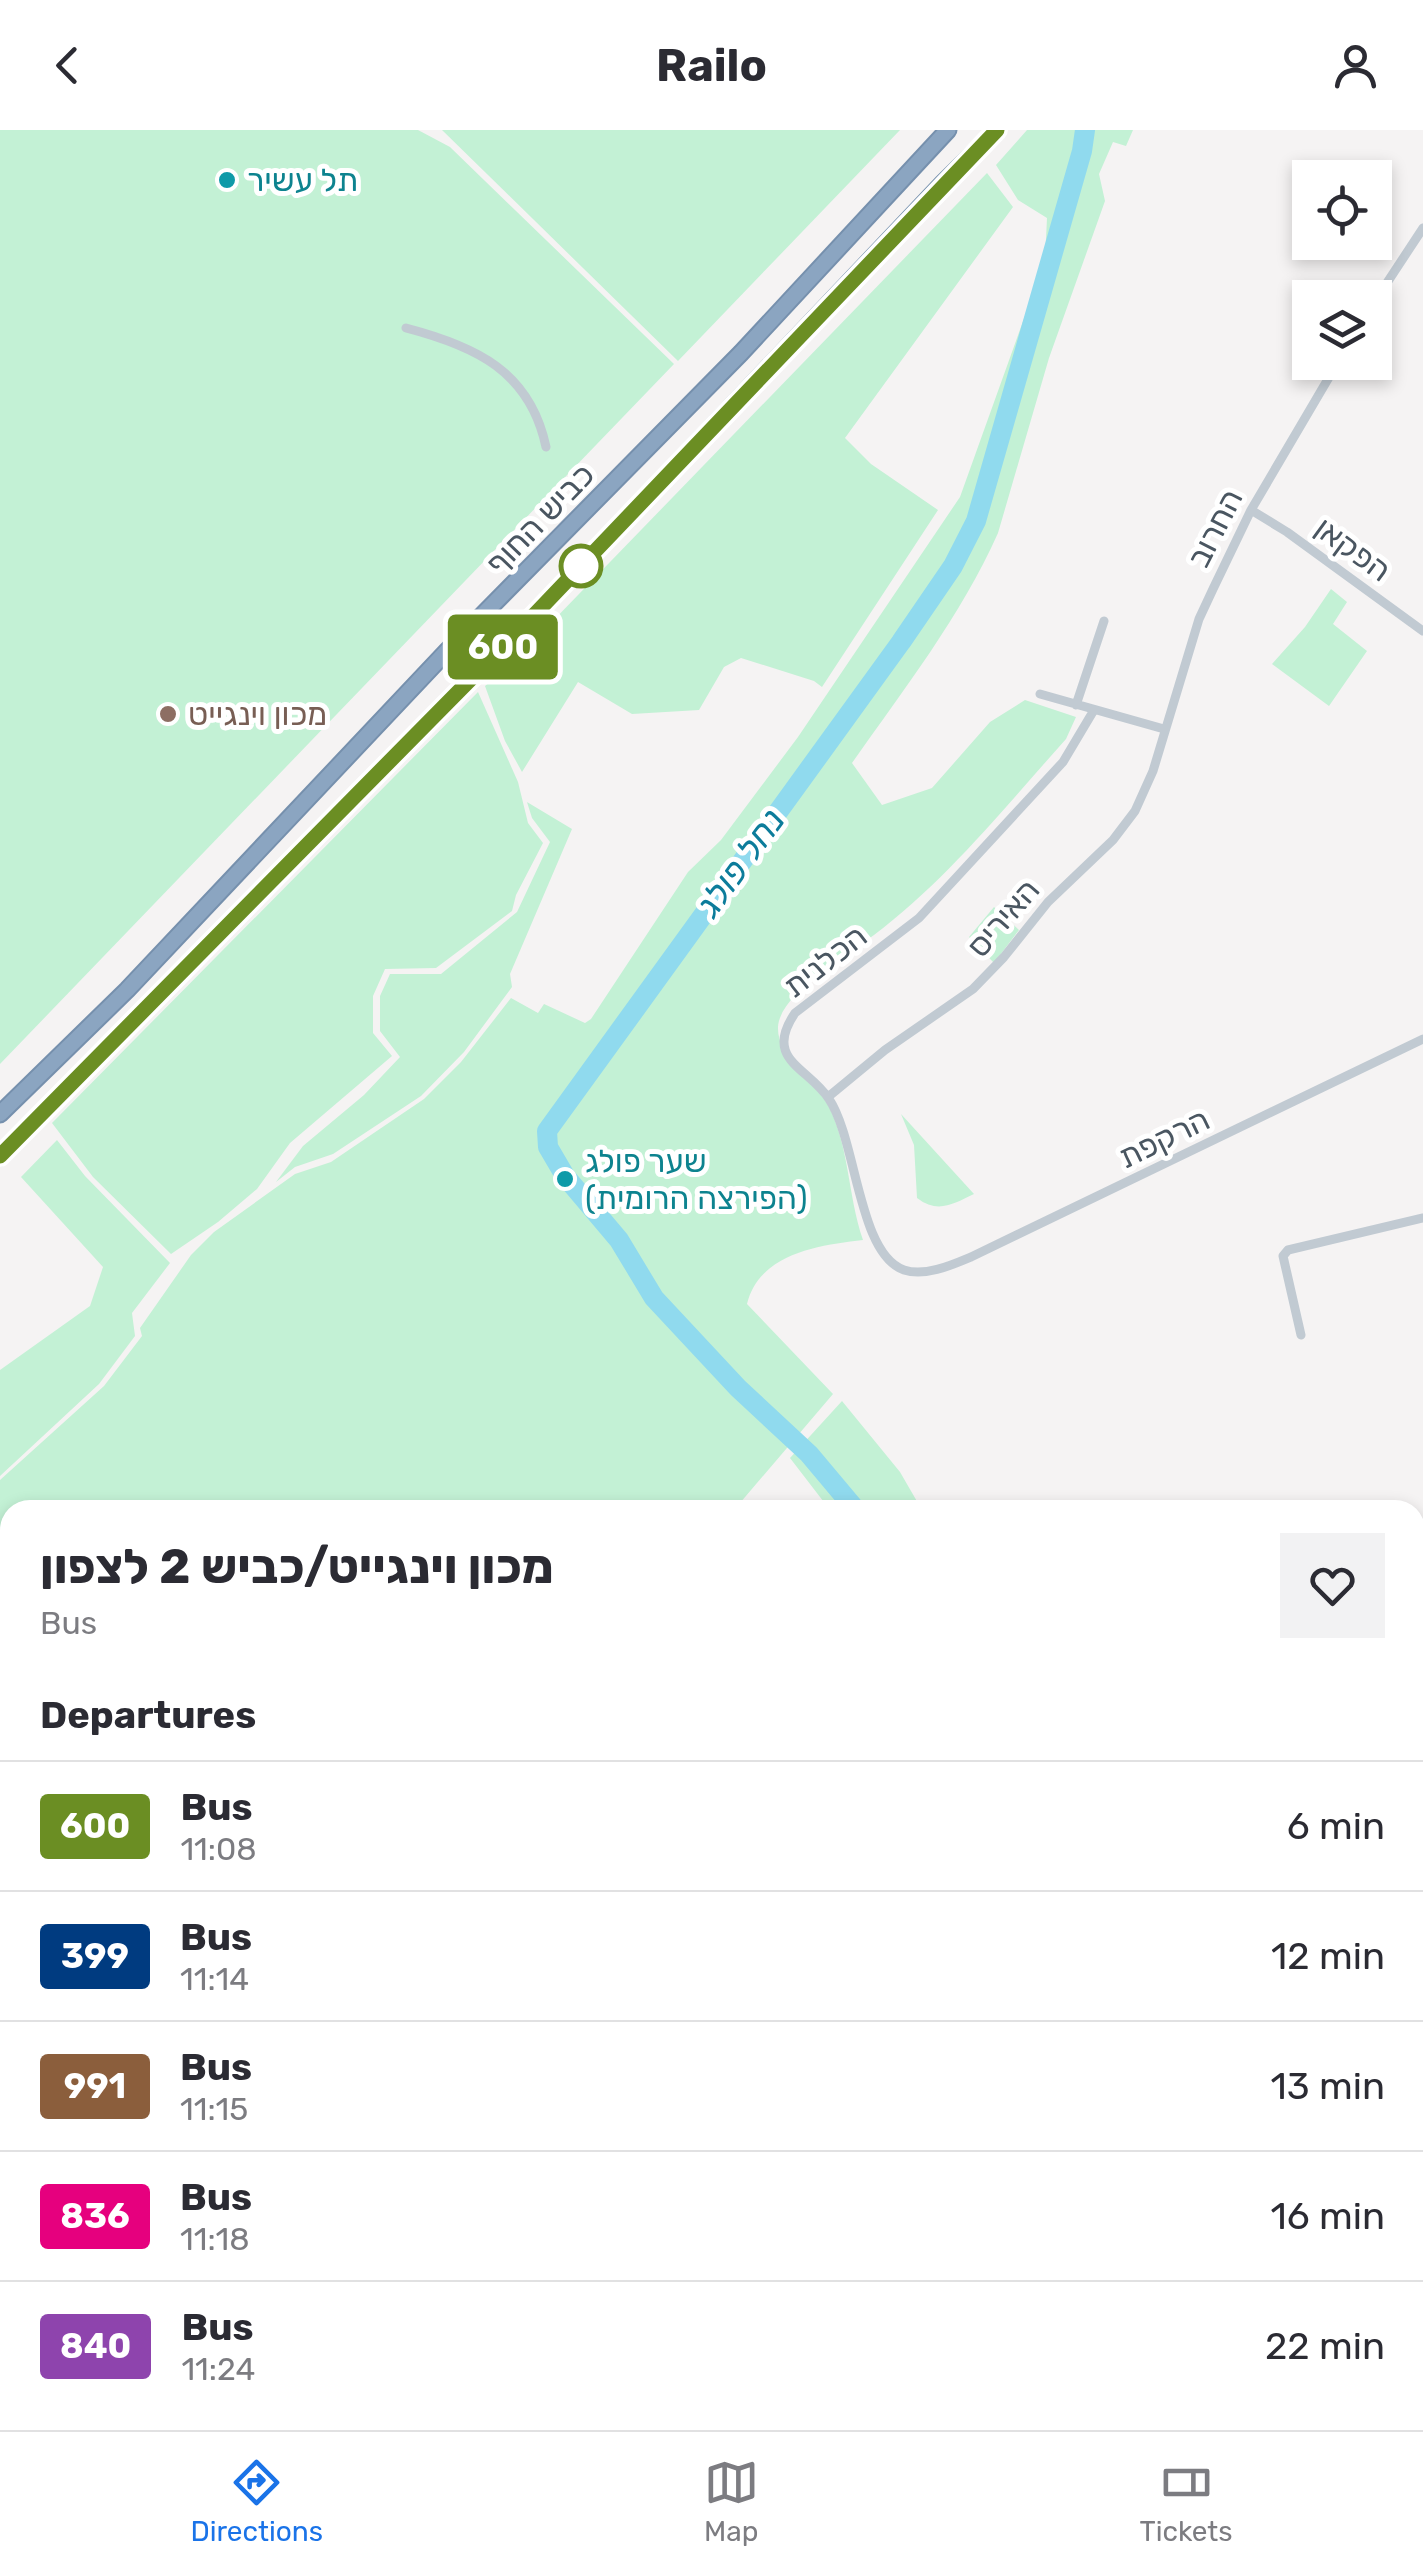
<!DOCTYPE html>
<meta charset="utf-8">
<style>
body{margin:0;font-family:Rubik,"Noto Sans Hebrew",sans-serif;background:#f2f2f3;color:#2b2b33;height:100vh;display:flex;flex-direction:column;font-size:38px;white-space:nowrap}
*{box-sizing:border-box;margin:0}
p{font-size:32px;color:#7c7c81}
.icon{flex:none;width:55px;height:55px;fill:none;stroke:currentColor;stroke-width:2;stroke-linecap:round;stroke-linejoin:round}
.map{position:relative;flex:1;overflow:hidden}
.sheet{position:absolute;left:0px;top:1370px;width:1425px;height:930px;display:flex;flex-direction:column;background:#fff;border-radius:30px 30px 0 0;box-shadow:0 5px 15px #0003}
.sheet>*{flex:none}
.badge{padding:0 20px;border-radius:8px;font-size:35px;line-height:65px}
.controls{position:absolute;left:1292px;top:30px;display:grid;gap:20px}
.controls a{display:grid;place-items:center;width:100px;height:100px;border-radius:0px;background:#fff;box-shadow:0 5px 15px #0003;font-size:50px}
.map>.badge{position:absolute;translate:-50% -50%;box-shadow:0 0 0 5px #fff}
h2{padding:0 40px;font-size:38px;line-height:90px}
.round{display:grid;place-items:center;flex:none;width:105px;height:105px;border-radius:0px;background:#f2f2f3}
.head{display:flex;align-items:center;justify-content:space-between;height:170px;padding:0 40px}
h1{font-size:48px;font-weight:700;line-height:75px}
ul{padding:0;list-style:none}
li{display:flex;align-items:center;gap:30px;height:130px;padding:0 40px;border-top:2px solid #e1e1e2}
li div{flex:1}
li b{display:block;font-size:38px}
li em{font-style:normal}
li .badge{min-width:110px;font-weight:700;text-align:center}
header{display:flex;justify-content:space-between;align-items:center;height:130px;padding:0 40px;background:#fff;font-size:45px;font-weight:700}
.tab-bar{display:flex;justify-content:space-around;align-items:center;height:140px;border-top:2px solid #e1e1e2;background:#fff;font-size:28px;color:#7c7c81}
.tab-bar a{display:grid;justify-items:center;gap:5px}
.tab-bar .on{color:#1a73e8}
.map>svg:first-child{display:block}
</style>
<header><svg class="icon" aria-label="back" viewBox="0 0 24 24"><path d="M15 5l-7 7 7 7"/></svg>Railo<svg class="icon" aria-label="person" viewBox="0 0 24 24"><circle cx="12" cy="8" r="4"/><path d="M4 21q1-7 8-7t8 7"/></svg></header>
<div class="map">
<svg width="1423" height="2300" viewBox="0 0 1423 2300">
<rect width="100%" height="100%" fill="#f5f3f3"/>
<path fill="#c3f1d5" d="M0 0H418L450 17 674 234 0 934Z
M442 0H900L678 231Z
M1027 0H1133L1126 16 1113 12 1099 44 1105 71 1049 228 998 403C961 486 904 559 852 633L882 675 932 658 990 592 1025 570 1076 587 1066 609C1006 676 946 751 874 805 847 825 780 863 778 897 777 927 812 947 826 971 850 1015 847 1063 863 1110 818 1115 759 1124 747 1174L833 1264 734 1380H10V1630L0 1618V1350L104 1256 142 1206 140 1198 191 1125 214 1102 295 1044 331 1032 424 969 461 932 511 868 538 883 544 874 585 893 591 889 688 742 721 710 798 607 960 367 1045 130 1047 88 1018 70 996 35Z
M987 43 1013 77 845 308 871 334 938 380 822 557 814 551 741 528 724 537 699 580 632 584 578 552 522 642 505 611 485 556 516 529Z
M1331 459 1347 472 1333 494 1367 521 1329 576 1272 534 1305 497Z
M478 562 518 652 528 693 543 713 516 765 512 781 436 838 385 839 373 866V903L392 926 290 1013 257 1059 218 1092 171 1124 93 1047 52 993Z
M527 672 572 699 510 844 512 857 464 922 421 966 333 1024 295 1037 276 1052 303 1016 364 965 400 927 380 901V866L390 844H441L517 782 550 712 532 688Z
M994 777 1019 800 994 833 969 807Z
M901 984 974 1064C953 1074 938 1084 917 1068L914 1015Z
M57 1010 85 1046 170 1133 132 1183 135 1206 99 1254 0 1346V1240L90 1176 103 1137 21 1047Z
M842 1271 900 1342 922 1380H830L790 1328Z
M1196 2290H1266V2300H1194Z
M1294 2290H1360L1363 2300H1294Z"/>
<path fill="#90daee" d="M1415 1678H1423L1420 2167 1415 2165Z"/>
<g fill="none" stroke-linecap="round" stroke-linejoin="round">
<path stroke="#90daee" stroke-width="4" d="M1415 1589H1423
M1303 2300 1308 2290"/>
<path stroke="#90daee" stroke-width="20" d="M856 1380 809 1324 738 1258 654 1168 619 1110 565 1046 548 1017 547 1001 901 512 953 436 976 391 1082 21 1085 0
M1322 2290 1324 2300"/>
<g stroke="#7690ad" stroke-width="19">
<path id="highway" d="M0 984 127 860 447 521 741 223 948 0
M0 1027 537 482 943 53 997 0"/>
</g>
<path stroke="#c1cad2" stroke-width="9" d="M1375 171 1423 98
M406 198C475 216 530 241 546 317
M1251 380 1287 402 1423 501
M1040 564 1164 599
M1076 575 1104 491
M1094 580 1063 632 919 788 795 883C763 930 808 937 829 969 857 1011 858 1124 904 1140 925 1147 952 1135 971 1127L1423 909
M828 967 885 920 973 859 1004 827 1048 772 1113 710 1135 681 1153 641 1199 489 1213 459 1251 380 1338 232
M1301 1205 1283 1126 1288 1120 1423 1088
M470 2290 484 2300
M119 2300 145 2290"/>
<use href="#highway" stroke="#8ba5c1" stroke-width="15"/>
</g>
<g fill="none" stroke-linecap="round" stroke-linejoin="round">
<g stroke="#fff" stroke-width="22">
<path id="line" d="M0 1026 537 482 997 0"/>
</g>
<use href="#line" stroke="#6b8e23" stroke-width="15"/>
</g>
<g fill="#0f9aa8" stroke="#fff" stroke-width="4">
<circle cx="227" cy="50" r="10"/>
<circle cx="565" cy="1049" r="10"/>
</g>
<circle fill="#fff" stroke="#6b8e23" stroke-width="5" cx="581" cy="436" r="20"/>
<circle fill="#8d6e63" stroke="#fff" stroke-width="4" cx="168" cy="584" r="10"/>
<g text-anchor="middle" stroke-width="10" stroke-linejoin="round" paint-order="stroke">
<g font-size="32" fill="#0d838f" stroke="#fff" text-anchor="start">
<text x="247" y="61">תל עשיר</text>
<text x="585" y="1042">שער פולג<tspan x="585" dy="37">(הפירצה הרומית)</tspan></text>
</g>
<g font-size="32" fill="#4a5661" stroke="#fff">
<text transform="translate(540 389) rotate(-46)" y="11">כביש החוף</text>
<text transform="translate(1215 398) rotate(-63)" y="11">החרוב</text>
<text transform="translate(1353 419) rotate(36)" y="11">הפקאן</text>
<text transform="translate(1003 788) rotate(-49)" y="11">האיריס</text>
<text transform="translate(825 831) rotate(-38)" y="11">הכלנית</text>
<text transform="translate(1164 1008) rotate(-26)" y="11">הרקפת</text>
</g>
<g font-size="32" fill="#785e54" stroke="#fff" text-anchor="start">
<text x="188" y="595">מכון וינגייט</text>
</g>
<g font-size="35" font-style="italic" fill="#0c7c9b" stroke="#fff">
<text transform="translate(740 733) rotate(-54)" y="12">נחל פולג</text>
</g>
</g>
</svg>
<div class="controls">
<a><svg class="icon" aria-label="locate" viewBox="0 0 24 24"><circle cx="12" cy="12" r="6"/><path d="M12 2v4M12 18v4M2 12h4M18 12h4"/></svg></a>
<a><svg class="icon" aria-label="layers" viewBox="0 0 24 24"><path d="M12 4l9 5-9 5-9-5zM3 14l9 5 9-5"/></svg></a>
</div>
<b class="badge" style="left:503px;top:517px;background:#6b8e23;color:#fff">600</b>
<section class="sheet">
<div class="head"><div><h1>מכון וינגייט/כביש 2 לצפון</h1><p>Bus</p></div><a class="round"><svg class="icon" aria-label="heart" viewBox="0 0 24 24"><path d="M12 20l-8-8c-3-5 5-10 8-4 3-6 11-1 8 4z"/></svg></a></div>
<h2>Departures</h2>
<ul>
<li><span class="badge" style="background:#6b8e23;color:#fff">600</span><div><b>Bus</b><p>11:08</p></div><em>6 min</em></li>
<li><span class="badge" style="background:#003b80;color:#fff">399</span><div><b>Bus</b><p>11:14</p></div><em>12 min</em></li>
<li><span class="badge" style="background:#8b5e3c;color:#fff">991</span><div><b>Bus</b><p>11:15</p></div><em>13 min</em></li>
<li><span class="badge" style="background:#e6007e;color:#fff">836</span><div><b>Bus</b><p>11:18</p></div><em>16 min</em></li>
<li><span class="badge" style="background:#8e44ad;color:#fff">840</span><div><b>Bus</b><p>11:24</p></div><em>22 min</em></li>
</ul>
</section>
</div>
<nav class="tab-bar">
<a class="on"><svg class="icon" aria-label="directions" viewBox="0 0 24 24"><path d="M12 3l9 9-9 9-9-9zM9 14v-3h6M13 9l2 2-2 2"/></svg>Directions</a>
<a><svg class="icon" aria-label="map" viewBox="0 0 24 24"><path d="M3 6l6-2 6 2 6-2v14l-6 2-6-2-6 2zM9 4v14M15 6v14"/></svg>Map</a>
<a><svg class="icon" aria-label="tickets" viewBox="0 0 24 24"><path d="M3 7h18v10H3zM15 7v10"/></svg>Tickets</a>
</nav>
